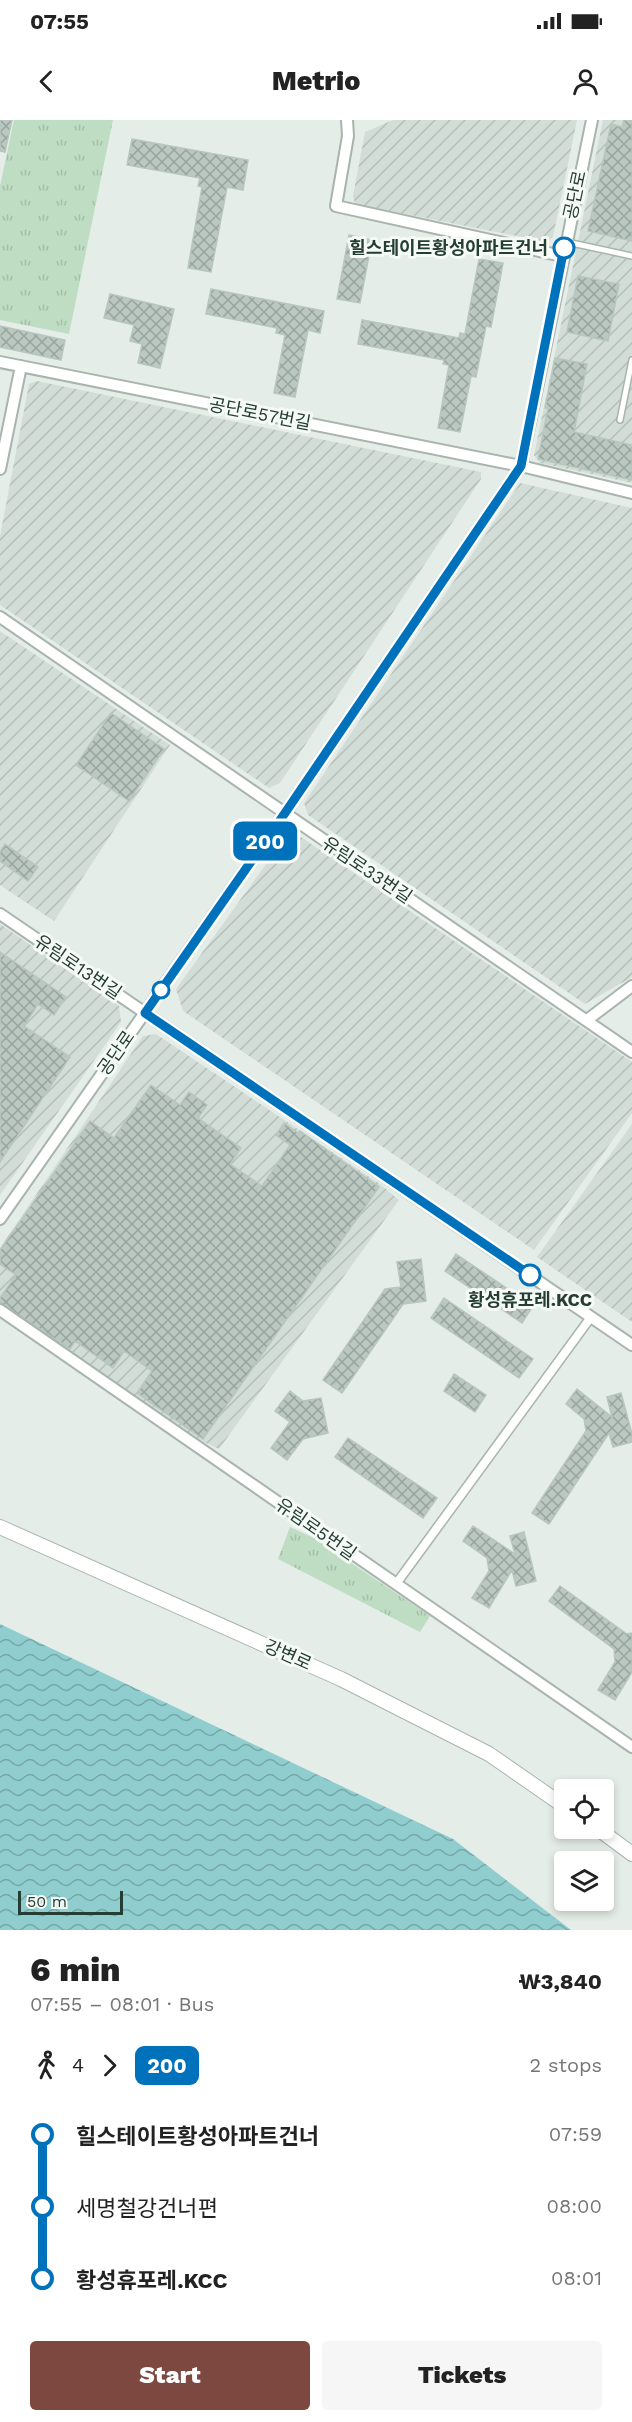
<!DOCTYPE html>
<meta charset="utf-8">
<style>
body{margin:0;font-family:"Work Sans","Noto Sans KR",sans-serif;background:#f6f6f6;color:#222;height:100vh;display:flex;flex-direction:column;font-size:22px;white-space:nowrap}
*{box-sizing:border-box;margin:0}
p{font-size:20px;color:#767676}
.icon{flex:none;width:33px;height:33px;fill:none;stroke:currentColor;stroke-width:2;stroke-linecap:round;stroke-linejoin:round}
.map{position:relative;height:1810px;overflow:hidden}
.panel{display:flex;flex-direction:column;background:#fff;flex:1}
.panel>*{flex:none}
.badge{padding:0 12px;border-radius:9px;font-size:21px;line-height:39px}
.tools{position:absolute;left:554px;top:1659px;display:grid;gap:12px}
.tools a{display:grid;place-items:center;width:60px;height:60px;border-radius:6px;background:#fff;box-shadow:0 3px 9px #0003;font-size:30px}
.scale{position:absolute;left:18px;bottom:15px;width:105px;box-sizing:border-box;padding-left:6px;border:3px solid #253e34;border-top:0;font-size:16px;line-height:21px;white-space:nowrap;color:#253e34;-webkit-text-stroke:4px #f5faf7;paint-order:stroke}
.map>.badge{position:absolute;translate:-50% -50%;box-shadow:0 0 0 3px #fff}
.legs{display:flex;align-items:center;gap:9px;height:66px;padding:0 30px;font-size:20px}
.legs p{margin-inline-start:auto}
.head{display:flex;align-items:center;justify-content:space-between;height:102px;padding:0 30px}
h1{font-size:33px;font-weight:800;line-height:45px}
.cta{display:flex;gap:12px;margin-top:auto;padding:12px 30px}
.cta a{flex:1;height:69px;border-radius:6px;background:#7c4840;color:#fff;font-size:24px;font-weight:800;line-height:69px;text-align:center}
.cta a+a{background:#f6f6f6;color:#222}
ul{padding:0 30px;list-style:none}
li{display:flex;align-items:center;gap:21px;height:72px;font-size:22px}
li i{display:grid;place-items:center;width:9px;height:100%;margin:0 8px;background:currentColor}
li i::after{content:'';width:15px;height:15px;margin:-8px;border:4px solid;border-radius:50%;background:#fff}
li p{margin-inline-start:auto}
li:first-child i{background:linear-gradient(#0000 50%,currentColor 0)}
li:last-child i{background:linear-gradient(currentColor 50%,#0000 0)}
.status{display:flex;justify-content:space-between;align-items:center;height:42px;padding:0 30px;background:#fff;direction:ltr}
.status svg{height:16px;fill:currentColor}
header{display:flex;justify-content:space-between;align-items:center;height:78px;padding:0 30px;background:#fff;font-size:27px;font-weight:800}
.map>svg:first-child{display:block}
</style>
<div class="status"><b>07:55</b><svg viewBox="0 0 49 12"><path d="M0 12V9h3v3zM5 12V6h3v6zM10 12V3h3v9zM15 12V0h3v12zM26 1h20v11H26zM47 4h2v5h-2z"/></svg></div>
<header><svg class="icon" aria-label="back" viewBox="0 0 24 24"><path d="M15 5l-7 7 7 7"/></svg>Metrio<svg class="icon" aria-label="person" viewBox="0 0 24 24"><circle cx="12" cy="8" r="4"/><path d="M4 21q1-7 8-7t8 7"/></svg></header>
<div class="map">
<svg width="632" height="1810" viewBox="0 0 632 1810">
<defs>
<pattern id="industrial-furrows" width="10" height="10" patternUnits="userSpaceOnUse" patternTransform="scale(1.5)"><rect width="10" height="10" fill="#d3ddd7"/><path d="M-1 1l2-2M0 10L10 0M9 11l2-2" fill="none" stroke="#b5bfb9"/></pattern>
<pattern id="grass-tufts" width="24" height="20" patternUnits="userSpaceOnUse" patternTransform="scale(1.5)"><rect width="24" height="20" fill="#bfddc3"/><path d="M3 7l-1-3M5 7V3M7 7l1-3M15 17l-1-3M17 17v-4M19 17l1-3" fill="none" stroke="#a4bfa8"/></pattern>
<pattern id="water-waves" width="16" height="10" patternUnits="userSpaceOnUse" patternTransform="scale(1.5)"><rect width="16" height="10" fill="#90cdcf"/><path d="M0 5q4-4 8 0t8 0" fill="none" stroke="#75a8a9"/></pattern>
<pattern id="building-cross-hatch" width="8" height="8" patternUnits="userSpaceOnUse" patternTransform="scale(1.5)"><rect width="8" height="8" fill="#bac8c1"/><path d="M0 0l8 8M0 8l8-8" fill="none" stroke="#97a49e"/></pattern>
</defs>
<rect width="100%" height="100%" fill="#e5ede8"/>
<path fill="url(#industrial-furrows)" d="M393 0H577L553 117 547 122 355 84 353 76 365 12Z
M603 0H632V363L540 343 534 335Z
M37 261 481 352V359L280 663 269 668 0 485V416L29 264Z
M520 363 632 388V857L585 884 308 695 304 683Z
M0 511 170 625 54 801 0 765Z
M295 713 632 942V993L534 1130 183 891 176 869 287 715Z
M0 804 119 886 121 902 0 1075Z
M156 914 380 1064 399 1080 219 1329 200 1320 0 1185V1128L143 916Z
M632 1004V1202L537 1137Z"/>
<path fill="url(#grass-tufts)" d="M14 0H113L69 214 0 200V66Z
M290 1407 314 1418 430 1496 420 1512 278 1439Z"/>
<path fill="url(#water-waves)" d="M0 1504 453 1719 571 1810H0Z"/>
<path fill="url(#building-cross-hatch)" stroke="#b7c6be" stroke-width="1.5" d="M0 0H12L5 32 0 31Z
M624 0H632V121L588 111 611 4 622 7Z
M132 19 248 40 243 70 227 67 211 152 188 148 202 67 198 66 200 58 127 45Z
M349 115 372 120 360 183 337 179Z
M479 139 503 143 491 207 486 206 476 257 471 256 460 312 438 308 449 245 443 244 444 240 358 224 362 200 459 218 460 213 465 214Z
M578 156 619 164 608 221 567 212Z
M211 169 324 191 320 213 308 210 295 277 274 273 285 215 276 213 277 208 206 194Z
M110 174 174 189 160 248 138 243 142 224 130 221 134 205 104 198Z
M0 206 65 220 61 240 0 227Z
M555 238 587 244 574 312 632 325V360L538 339 548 288H545Z
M111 593 164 629 129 681 76 645Z
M5 724 38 747 28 761 0 741V732Z
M0 832 66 877 54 895 38 884 24 906 70 937 0 1042Z
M151 965 180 985 189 972 207 985 198 998 241 1028 230 1044 262 1066 290 1025 276 1015 284 1003 298 1013 300 1011 379 1067 203 1319 137 1273 152 1251 124 1231 113 1248 75 1221 70 1229 0 1183V1178L16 1155 0 1144V1130L90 1001 114 1018Z
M456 1134 533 1186 522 1203 445 1151Z
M421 1139 426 1181 403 1184 342 1273 323 1260 385 1169 401 1167 397 1142Z
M444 1178 533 1239 519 1258 431 1198Z
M454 1254 486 1275 475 1292 444 1271Z
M577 1269 612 1297 607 1277 621 1273 632 1314V1322L613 1327 609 1313 549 1404 532 1393 586 1311 584 1299 566 1284Z
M290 1271 303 1281 321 1278 328 1313 303 1319 287 1340 271 1328 290 1302 275 1291Z
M348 1318 437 1378 423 1398 335 1337Z
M473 1406 515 1434 510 1416 524 1412 536 1461 516 1466 512 1450 489 1488 472 1478 489 1451 487 1438 463 1421Z
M560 1466 627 1514 632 1513V1552L615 1580 598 1570 615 1542 614 1529 549 1481Z"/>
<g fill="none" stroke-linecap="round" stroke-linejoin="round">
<g stroke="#a8b5ae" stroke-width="8">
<path id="service" d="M567 122 632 136
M620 300 632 240"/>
</g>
<g stroke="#a8b5ae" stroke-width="11">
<path id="pedestrian" d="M396 1464 591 1197"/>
</g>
<g stroke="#a8b5ae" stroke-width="14">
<path id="minor" d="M347 0 348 16 336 86 562 136
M0 242 521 346 632 373
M0 349 21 246
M0 497 632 932
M0 794 632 1225
M587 900 632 866
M0 1099 285 693 521 346 592 0
M0 1190 632 1627"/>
</g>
<g stroke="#a8b5ae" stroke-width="16">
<path id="tertiary" d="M0 1407 341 1559 489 1634 564 1686
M597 1708 632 1734"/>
</g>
<use href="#service" stroke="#fff" stroke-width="5"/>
<use href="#pedestrian" stroke="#fff" stroke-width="8"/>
<use href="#minor" stroke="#fff" stroke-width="10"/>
<use href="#tertiary" stroke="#fff" stroke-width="14"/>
</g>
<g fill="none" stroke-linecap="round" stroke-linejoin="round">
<g stroke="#fff" stroke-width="14">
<path id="line-1" d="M530 1155 145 893 285 693 521 346 564 128"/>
</g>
<use href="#line-1" stroke="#0072bc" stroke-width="9"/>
</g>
<g fill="#fff" stroke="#0072bc" stroke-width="3">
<circle cx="564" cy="128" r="10"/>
<circle cx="161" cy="870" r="8"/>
<circle cx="530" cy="1155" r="10"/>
</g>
<g text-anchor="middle" stroke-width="6" stroke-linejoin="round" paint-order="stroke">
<g font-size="18" fill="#253e34" stroke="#f5faf7">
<text transform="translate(575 75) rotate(-78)" y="6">공단로</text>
<text transform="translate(260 294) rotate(11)" y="6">공단로57번길</text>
<text transform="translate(367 750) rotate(34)" y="6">유림로33번길</text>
<text transform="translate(78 847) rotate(34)" y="6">유림로13번길</text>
<text transform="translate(116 933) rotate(-55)" y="6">공단로</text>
<text transform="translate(316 1409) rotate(35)" y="6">유림로5번길</text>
<text transform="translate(288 1535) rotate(24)" y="6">강변로</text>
</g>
<g font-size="18" font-weight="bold" fill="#253e34" stroke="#f5faf7" text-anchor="end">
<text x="548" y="134">힐스테이트황성아파트건너</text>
<text x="530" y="1186" text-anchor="middle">황성휴포레.KCC</text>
</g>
</g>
</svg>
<div class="tools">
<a><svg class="icon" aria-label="locate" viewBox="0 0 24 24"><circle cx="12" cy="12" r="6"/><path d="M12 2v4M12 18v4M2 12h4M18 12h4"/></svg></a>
<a><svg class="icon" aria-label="layers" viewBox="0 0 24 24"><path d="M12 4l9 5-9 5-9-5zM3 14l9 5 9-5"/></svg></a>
</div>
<div class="scale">50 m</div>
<b class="badge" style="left:265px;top:721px;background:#0072bc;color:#fff">200</b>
</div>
<section class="panel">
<div class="head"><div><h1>6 min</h1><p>07:55 – 08:01 · Bus</p></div><b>₩3,840</b></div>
<div class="legs"><svg class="icon" aria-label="walk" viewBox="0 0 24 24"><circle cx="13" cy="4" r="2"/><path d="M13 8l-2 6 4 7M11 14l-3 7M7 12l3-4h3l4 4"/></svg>4<svg class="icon" aria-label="forward" viewBox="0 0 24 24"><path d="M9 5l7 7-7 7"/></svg><b class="badge" style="background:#0072bc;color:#fff">200</b><p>2 stops</p></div>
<ul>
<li><i style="color:#0072bc"></i><b>힐스테이트황성아파트건너</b><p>07:59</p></li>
<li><i style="color:#0072bc"></i><span>세명철강건너편</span><p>08:00</p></li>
<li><i style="color:#0072bc"></i><b>황성휴포레.KCC</b><p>08:01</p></li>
</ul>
<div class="cta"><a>Start</a><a>Tickets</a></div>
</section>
